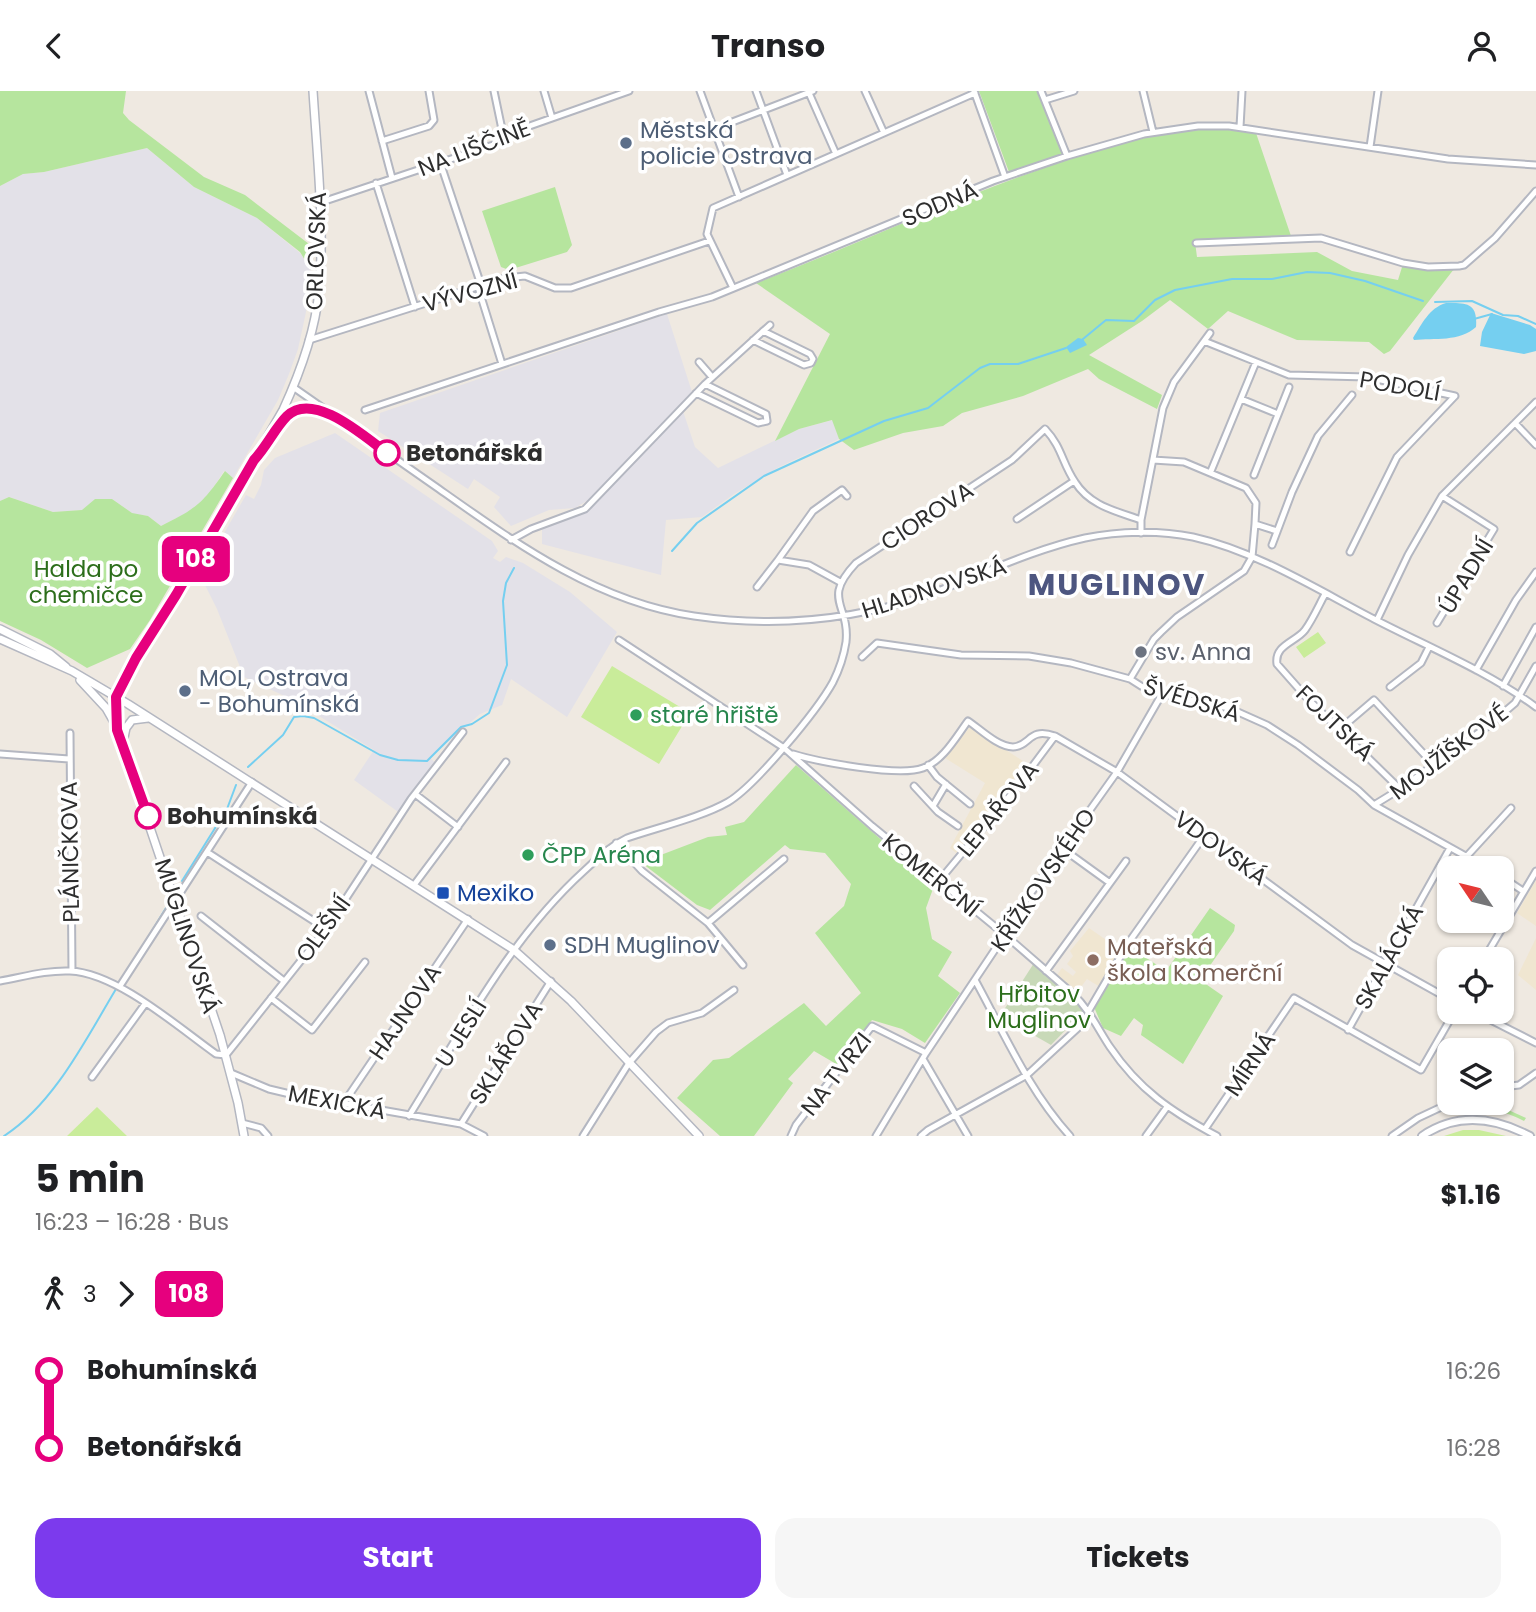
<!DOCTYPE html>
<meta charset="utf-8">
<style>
body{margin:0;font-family:Poppins,sans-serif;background:#f6f6f6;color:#202124;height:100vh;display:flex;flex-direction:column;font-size:26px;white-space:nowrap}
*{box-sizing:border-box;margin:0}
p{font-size:23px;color:#757577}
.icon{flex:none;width:38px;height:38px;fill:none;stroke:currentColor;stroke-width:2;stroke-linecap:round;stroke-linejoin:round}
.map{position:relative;height:1045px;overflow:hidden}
.side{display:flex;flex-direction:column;background:#fff;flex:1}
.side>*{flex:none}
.badge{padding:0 14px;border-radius:10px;font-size:24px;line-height:46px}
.needle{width:46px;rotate:305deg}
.fabs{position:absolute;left:1437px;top:765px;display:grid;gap:14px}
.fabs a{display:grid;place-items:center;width:77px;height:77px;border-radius:14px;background:#fff;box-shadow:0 2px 5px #0004;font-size:35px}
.map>.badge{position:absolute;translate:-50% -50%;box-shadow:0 0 0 4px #fff}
.legs{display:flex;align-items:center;gap:10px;height:77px;padding:0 35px;font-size:23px}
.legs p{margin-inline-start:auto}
.overview{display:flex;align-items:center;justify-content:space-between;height:119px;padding:0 35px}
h1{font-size:38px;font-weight:700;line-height:52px}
.cta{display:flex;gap:14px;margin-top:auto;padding:14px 35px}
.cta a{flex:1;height:80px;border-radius:21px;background:#7c3aed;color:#fff;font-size:28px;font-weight:700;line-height:80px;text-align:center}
.cta a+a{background:#f6f6f6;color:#202124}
ul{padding:0 35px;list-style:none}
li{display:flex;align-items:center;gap:24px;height:77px;font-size:26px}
li i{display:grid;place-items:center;width:10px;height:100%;margin:0 9px;background:currentColor}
li i::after{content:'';width:18px;height:18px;margin:-9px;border:5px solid;border-radius:50%;background:#fff}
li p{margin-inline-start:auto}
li:first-child i{background:linear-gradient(#0000 50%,currentColor 0)}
li:last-child i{background:linear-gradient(currentColor 50%,#0000 0)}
header{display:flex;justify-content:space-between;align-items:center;height:91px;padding:0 35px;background:#fff;font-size:32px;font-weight:700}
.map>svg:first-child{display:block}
</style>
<header><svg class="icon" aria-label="back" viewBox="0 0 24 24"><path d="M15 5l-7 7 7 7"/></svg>Transo<svg class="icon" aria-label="person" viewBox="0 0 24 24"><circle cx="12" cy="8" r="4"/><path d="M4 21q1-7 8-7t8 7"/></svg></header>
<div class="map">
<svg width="1536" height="1045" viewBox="0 0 1536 1045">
<rect width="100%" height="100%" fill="#efe9e1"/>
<path fill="#e3e1e8" d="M147 57 194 96 257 127 300 162 305 169 311 179 306 221 298 258 289 283 278 309 233 387 224 380 208 405 195 418 161 435 148 425 133 423 112 408H95L83 419 53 421 9 406 0 410V95L23 83 44 81Z
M667 223 692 301 590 408 575 417 549 419 511 435 494 416 500 406 474 388 468 398 378 340 380 322Z
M683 320 695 356 718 377 799 338 833 329 839 348 779 376 734 403 702 426 666 429 661 484 542 453V438L588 420Z
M335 342 492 450 498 460 493 467 500 471 506 466 523 472 570 501 617 541 567 626 511 588 502 614 480 623 430 667 437 673 401 723 354 689 374 659 293 609 244 586 217 518 200 484 246 404 254 408 261 394 264 379 275 367Z"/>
<path fill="#f0e6d1" d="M970 636 1026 672 956 762 950 757 985 692 945 667Z
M1536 789V835L1517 822Z
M1089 837 1122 860 1100 896 1087 888 1077 901 1057 884 1062 877 1073 885 1076 881 1067 873 1073 865 1070 860Z
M1536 847V899L1518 884Z"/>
<path fill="#b6e59e" d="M0 0H126L123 22 129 29 204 86 245 104 309 153 311 179 300 161 257 127 194 96 147 57 44 81 23 83 0 95Z
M979 0H1040L1064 58 1062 64 1009 81Z
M1219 38 1256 42 1291 145 1195 151 1197 166 1317 161 1352 180 1398 189 1403 173 1428 179 1454 178 1390 260 1384 263 1369 251 1297 249 1228 220 1208 238 1170 209 1142 230 1089 264 1162 304 1157 318 1099 288 1088 278 1023 305 962 322 943 335 903 342 854 359 839 348 832 329 799 338 775 350 830 243 756 192C851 156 942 113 1038 79 1097 58 1156 39 1219 38Z
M555 96 572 154 567 161 509 179 501 176 482 120Z
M225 380 233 387 150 529 130 558 87 577 41 549 0 530V410L9 406 53 421 82 419 95 408H112L132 422 148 425 161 435C197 417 202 413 225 380Z
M796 674 934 795 926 817 932 848 952 861 938 885 960 902 925 952 902 938 872 929 838 974 814 960 788 988 793 992 754 1045H720L677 1007 713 969 729 967 804 912 826 935 861 902 815 842 844 815 851 793 825 762 790 758 785 754 710 819 697 814 643 773 645 770 708 746 727 744 725 736 744 731Z
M1210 817 1235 834 1234 840 1200 889 1223 905 1183 973 1141 944 1143 934 1134 927 1121 945 1103 937 1094 916 1130 856 1166 880Z
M1461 1012H1493L1526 1027 1524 1030C1492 1013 1472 1018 1440 1021Z"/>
<path fill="#c8d9b8" d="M1034 872 1084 920 1051 954 1000 925Z"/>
<path fill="#c9ec9a" d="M1318 541 1326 552 1304 567 1296 556Z
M612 575 690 622 659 673 581 626Z
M97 1016 127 1045H67Z
M1463 1039H1479L1506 1045H1444Z"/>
<path fill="#75cff0" d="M1446 212C1466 212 1478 211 1476 236 1460 251 1434 247 1414 249L1413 247C1422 233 1429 217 1446 212Z
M1491 222 1530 234 1536 238V260L1524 263 1480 255 1482 241Z
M1078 247 1083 248 1087 254 1070 262 1066 256Z"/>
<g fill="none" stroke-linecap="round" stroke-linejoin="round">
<path stroke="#75cff0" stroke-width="2" d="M1435 211 1472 210 1503 224 1518 225 1536 233
M1474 228 1492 223
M1083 248 1106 229 1134 230 1155 209 1175 199 1232 188H1272L1307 181 1330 182 1365 190 1423 210
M672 460 697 432 764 385 884 330 928 317 980 277 990 273H1018L1066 257
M248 676 283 644 294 626 303 625 314 627 380 664 398 669 427 670 461 636 472 633 489 622 507 574 503 510 506 492 514 477
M182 790 227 718 236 694
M141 858 166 817
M4 1045C54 1013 86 948 116 898"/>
<g stroke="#b4b7c1" stroke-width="9">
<path id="minor" d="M369 0 392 87
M494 0 504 48
M544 0 552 27
M700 0 739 106
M756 0 787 84
M865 0 884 42
M974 0 1005 86
M1041 0 1067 65
M1143 0 1153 41
M809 2 836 63
M1045 9 1074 0
M1240 36 1242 0
M714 38 813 0
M382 50 429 35 434 29 429 0
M1370 56 1378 0
M440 71 479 188 478 196 502 273
M376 92 415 216
M319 112 493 54 521 38 629 0
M1196 152 1321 147 1403 172 1428 176 1459 175 1464 174 1495 147 1536 100
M733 197 707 143 713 117 975 2
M309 249 505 187 525 185 555 197H571L709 150
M753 249 804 274 811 272 813 268 810 263 763 240
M1204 250 1289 284 1367 286 1455 305 1397 366 1350 461
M699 271 712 286
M293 296C342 330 390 364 439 398 517 453 597 511 694 525 776 537 852 530 930 503 981 484 1031 459 1085 447 1119 440 1159 439 1193 446 1256 460 1318 499 1374 528 1428 556 1487 580 1536 616
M696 302 758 332 767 330 766 323 705 293
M1241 308 1278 323
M365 319 659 221 712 206 993 90 1067 65 1144 43 1198 35H1229L1448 68 1536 74
M1515 332 1536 354
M261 361C287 335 282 310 328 322
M1211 380 1256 271
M1254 384 1289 296
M1017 428 1074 390
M1255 433 1277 440
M1141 442V429L1163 317 1174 291 1210 242
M511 449 531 438 585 418 705 293 770 234
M1272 454 1292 401 1318 345 1352 304
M778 469 813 420 842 399 847 405
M757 496 778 469 809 474 840 491
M1325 503C1319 514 1313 528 1305 539 1296 551 1274 554 1277 573L1307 607 1400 698
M1377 529 1408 464 1442 405 1536 311
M1437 532 1494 438 1442 405
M619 549 784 657 872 735 1004 843 1073 903C1089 918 1098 938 1110 956 1139 999 1172 1021 1217 1045
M862 566 877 552 961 564 1029 565 1071 572 1130 588 1141 595 1162 603 1229 617 1267 634 1298 654 1358 699 1374 714 1487 777
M1476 579 1516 509 1536 481
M1130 588 1154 548 1161 541 1177 526 1244 480 1252 466 1255 433 1256 412 1246 397 1184 371 1153 369
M1503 595 1536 536
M1390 596 1421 572 1429 556
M1340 638 1374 609 1434 674
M70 642 72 880
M0 663 69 668
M793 663C819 671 899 686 923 677 943 670 956 646 968 630 980 638 998 656 1013 656 1031 655 1028 636 1055 645L1117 681 1352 854 1449 908
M928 674 937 686 970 713
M914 695 938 721 958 735
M415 703 458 736
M1374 714 1400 698 1488 635 1515 612 1536 575
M933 715 946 693
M616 752 642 780 708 832 743 874
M1063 758 1110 792
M207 761 326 838
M1467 765 1511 717
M1502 786 1523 800
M939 790 1017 696 1055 645
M414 794 506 671
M201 825 284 890
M708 832 784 768
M1484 868 1536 780
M1046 880 1126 770
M975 889C1004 942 1029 1000 1070 1045
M0 890C23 886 46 879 70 880 117 882 178 936 216 963L226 964 326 838 411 708 463 641
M120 895 252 691
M271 907 312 939 365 871
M1473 920 1536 952
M1088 921 1129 851 1204 745
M1348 939 1450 757
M923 968 968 1045
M231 982 269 998 290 1003 461 1033 484 1045
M92 986 145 913
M1502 996 1519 994 1536 982
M343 1013 468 828
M409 1025C462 940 510 847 584 780 598 767 610 755 627 747 656 737 702 726 728 711 755 695 817 620 833 591 839 579 844 564 846 551 850 513 821 509 856 472L1012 369 1045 338C1062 356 1062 372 1075 391 1090 415 1116 420 1141 429
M242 1032 261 1037 268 1045
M461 1033 551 890
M1205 1038 1294 907 1421 979 1455 920
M583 1045 629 972 656 941 668 932 702 922 734 899
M791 1045 796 1034 872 935 926 962
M876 1045 926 962 1002 848 1006 837 1117 681 1162 603
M921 1045 928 1039 1027 984 1091 925
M1146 1045 1167 1016
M1392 1045 1418 1027 1450 1012"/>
</g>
<g stroke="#b4b7c1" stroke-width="10">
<path id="tertiary" d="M1422 1045C1457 1021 1494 1026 1530 1045"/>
</g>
<g stroke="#b4b7c1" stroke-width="10">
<path id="secondary" d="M0 538 50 563 66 576
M0 548 72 580 128 613 514 859 571 910 699 1045
M80 589 106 617 114 631
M123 651 126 637 132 629 148 627
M244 1045 238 1012 220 944 117 639 116 606 283 319C300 282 315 242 319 200 325 137 317 64 313 0"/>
</g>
<use href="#minor" stroke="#fff" stroke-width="5"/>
<use href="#tertiary" stroke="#fff" stroke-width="6"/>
<use href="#secondary" stroke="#fff" stroke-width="7"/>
</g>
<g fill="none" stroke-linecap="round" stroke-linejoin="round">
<g stroke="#fff" stroke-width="16">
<path id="line-1" d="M148 725 117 639 116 606 136 567 176 504 254 369C267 355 275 337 287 325 314 299 366 347 387 362"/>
</g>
<use href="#line-1" stroke="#e6007e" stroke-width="10"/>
</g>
<g fill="#5c6f8a" stroke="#fff" stroke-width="2.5">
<circle cx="626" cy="52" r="7"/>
<circle cx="185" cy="600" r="7"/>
<circle cx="550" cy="854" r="7"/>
</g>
<g fill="#fff" stroke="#e6007e" stroke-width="3.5">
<circle cx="387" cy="362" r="12"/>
<circle cx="148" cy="725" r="12"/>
</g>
<circle fill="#6b7280" stroke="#fff" stroke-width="2.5" cx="1141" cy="561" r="7"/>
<g fill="#2e9e5b" stroke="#fff" stroke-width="2.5">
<circle cx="636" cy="624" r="7"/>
<circle cx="528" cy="764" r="7"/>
</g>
<rect fill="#1a4fb4" stroke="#fff" stroke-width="2.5" x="436" y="795" width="14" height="14" rx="3.5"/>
<circle fill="#8d6e63" stroke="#fff" stroke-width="2.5" cx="1093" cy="869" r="7"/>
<g text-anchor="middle" stroke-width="7" stroke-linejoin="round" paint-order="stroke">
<g font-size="23" fill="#4e5e75" stroke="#fff" text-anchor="start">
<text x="640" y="47">Městská<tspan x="640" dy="26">policie Ostrava</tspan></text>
<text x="199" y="595">MOL, Ostrava<tspan x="199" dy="26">- Bohumínská</tspan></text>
<text x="564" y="862">SDH Muglinov</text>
</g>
<g font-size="23" fill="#2e2e2e" stroke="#fff">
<text transform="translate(474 57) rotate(-21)" y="8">NA LIŠČINĚ</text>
<text transform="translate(940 113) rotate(-23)" y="8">SODNÁ</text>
<text transform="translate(316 160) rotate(-88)" y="8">ORLOVSKÁ</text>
<text transform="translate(470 201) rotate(-15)" y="8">VÝVOZNÍ</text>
<text transform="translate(1400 295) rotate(10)" y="8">PODOLÍ</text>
<text transform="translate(927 425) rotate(-33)" y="8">CIOROVA</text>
<text transform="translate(1466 485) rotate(-59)" y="8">ÚPADNÍ</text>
<text transform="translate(934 497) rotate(-18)" y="8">HLADNOVSKÁ</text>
<text transform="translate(1192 609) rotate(17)" y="8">ŠVÉDSKÁ</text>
<text transform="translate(1335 632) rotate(44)" y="8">FOJTSKÁ</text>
<text transform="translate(1449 661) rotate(-37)" y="8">MOJŽÍŠKOVÉ</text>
<text transform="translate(998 718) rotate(-51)" y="8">LEPAŘOVA</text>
<text transform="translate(1221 757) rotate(36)" y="8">VDOVSKÁ</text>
<text transform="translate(70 761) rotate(-91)" y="8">PLÁNIČKOVA</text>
<text transform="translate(931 784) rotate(39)" y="8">KOMERČNÍ</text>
<text transform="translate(1043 789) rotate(-56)" y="8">KŘÍŽKOVSKÉHO</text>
<text transform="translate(323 838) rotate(-54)" y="8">OLEŠNÍ</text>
<text transform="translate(187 845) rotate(72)" y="8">MUGLINOVSKÁ</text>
<text transform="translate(1389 866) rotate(-61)" y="8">SKALÁCKÁ</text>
<text transform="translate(405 921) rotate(-56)" y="8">HAJNOVA</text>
<text transform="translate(461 942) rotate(-58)" y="8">U JESLÍ</text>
<text transform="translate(506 962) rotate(-58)" y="8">SKLÁŘOVA</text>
<text transform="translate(1250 973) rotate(-56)" y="8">MÍRNÁ</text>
<text transform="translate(836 983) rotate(-52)" y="8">NA TVRZI</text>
<text transform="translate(337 1011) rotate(11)" y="8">MEXICKÁ</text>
</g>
<g font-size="23" font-weight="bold" fill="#2e2e2e" stroke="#fff" text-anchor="start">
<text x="406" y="370">Betonářská</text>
<text x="167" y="733">Bohumínská</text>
</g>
<g font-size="23" fill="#2c6e1b" stroke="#fff">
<text x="86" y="486">Halda po<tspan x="86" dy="26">chemičce</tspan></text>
<text x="1039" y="911">Hřbitov<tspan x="1039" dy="26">Muglinov</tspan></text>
</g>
<g font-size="23" fill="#5b616d" stroke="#fff" text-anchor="start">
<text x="1155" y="569">sv. Anna</text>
</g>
<g font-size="23" fill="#27864d" stroke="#fff" text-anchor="start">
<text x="650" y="632">staré hřiště</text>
<text x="542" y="772">ČPP Aréna</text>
</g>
<g font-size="23" fill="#164399" stroke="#fff" text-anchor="start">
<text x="457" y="810">Mexiko</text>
</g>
<g font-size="23" fill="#785e54" stroke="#fff" text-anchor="start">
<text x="1107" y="864">Mateřská<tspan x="1107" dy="26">škola Komerční</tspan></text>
</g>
<g font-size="30" font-weight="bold" letter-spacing="2" fill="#4d5680" stroke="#fff">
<text x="1117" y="504">MUGLINOV</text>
</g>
</g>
</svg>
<div class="fabs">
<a><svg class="needle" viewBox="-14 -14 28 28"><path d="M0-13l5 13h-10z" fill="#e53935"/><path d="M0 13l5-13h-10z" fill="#757577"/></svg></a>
<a><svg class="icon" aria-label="locate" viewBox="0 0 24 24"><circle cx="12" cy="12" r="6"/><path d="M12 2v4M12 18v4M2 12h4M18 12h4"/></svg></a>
<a><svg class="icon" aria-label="layers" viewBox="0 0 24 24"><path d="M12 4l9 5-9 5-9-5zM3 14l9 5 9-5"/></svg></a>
</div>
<b class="badge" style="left:196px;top:468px;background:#e6007e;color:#fff">108</b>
</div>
<section class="side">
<div class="overview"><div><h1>5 min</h1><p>16:23 – 16:28 · Bus</p></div><b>$1.16</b></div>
<div class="legs"><svg class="icon" aria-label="walk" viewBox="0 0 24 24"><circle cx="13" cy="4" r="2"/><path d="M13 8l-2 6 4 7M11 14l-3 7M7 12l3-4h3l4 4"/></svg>3<svg class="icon" aria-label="forward" viewBox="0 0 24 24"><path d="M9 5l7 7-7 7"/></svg><b class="badge" style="background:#e6007e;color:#fff">108</b></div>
<ul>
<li><i style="color:#e6007e"></i><b>Bohumínská</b><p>16:26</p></li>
<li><i style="color:#e6007e"></i><b>Betonářská</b><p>16:28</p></li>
</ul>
<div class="cta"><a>Start</a><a>Tickets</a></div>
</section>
